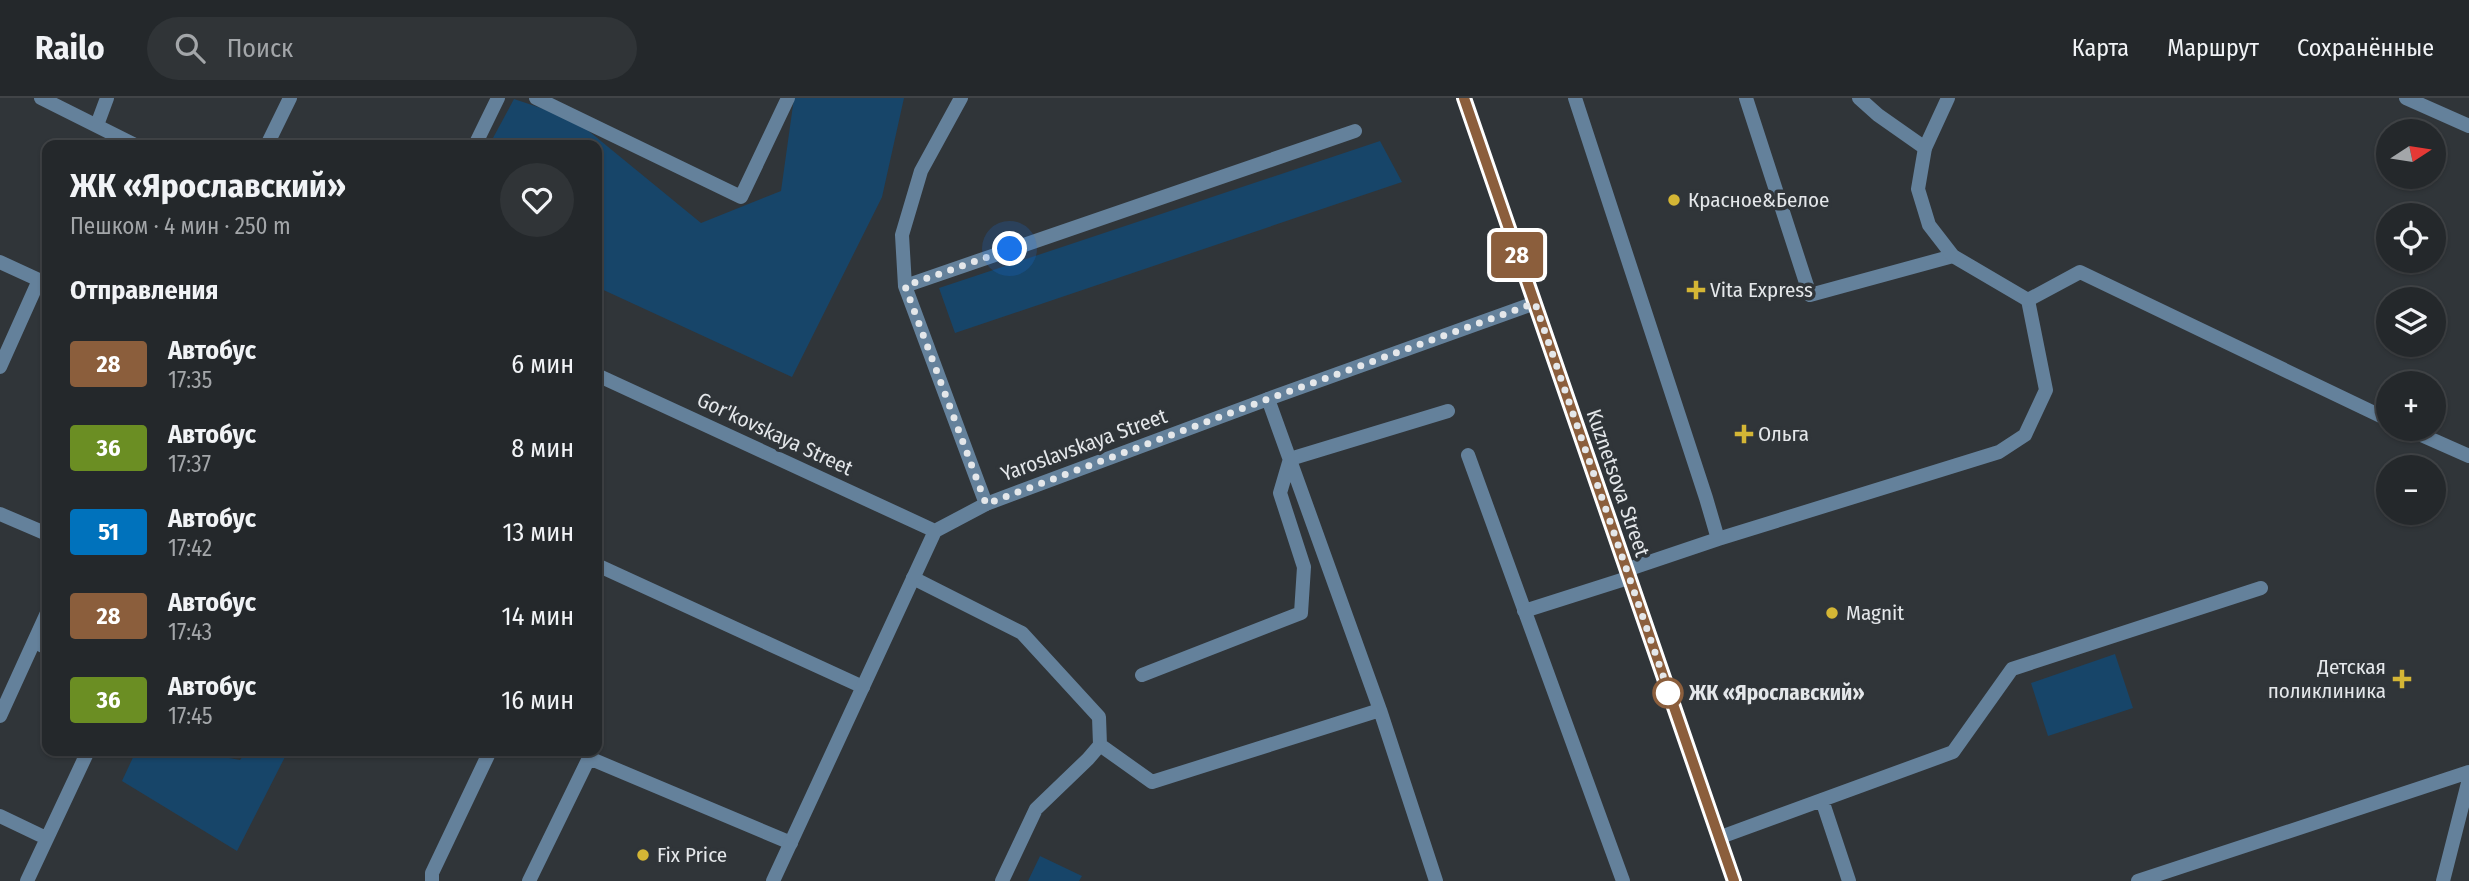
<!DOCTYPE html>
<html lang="ru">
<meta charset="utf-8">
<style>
body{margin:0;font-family:"Fira Sans Condensed",sans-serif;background:#303437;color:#f1f3f6;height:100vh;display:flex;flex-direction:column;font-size:26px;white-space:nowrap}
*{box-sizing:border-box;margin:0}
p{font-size:23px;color:#a3a6a9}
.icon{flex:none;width:38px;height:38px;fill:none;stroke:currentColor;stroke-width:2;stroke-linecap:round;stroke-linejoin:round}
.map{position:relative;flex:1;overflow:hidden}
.panel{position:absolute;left:42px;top:42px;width:560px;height:616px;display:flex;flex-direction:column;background:#24282b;border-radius:14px;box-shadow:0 2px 5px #0004,0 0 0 2px #414447}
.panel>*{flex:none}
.badge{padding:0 14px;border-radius:5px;font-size:24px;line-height:46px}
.needle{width:46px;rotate:78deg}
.tools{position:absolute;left:2376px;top:21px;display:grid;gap:14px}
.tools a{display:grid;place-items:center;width:70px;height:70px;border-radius:50%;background:#24282b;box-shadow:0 2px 5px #0004,0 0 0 2px #414447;font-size:35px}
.you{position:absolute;width:35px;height:35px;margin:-18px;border:5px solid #fff;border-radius:50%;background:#1a73e8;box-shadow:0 0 0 10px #1a73e833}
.map>.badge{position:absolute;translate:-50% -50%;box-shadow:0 0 0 4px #fff}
h2{padding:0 28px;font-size:26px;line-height:63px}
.round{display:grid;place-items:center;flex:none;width:74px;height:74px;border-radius:37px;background:#303437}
.overview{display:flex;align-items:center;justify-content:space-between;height:119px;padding:0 28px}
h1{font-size:33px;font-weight:700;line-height:52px}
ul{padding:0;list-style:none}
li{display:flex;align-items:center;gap:21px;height:84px;padding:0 28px}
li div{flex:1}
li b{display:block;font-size:26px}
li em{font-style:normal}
li .badge{min-width:77px;font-weight:700;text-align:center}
header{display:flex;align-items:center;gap:42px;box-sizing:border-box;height:98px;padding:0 35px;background:#24282b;border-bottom:2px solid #414447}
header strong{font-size:33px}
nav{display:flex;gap:38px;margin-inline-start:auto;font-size:24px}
.search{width:490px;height:63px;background:#303437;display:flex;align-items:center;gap:18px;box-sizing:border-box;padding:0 24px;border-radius:38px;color:#a3a6a9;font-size:26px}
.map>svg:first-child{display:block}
</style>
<header>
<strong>Railo</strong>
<div class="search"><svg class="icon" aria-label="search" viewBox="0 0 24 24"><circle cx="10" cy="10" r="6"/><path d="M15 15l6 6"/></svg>Поиск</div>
<nav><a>Карта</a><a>Маршрут</a><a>Сохранённые</a></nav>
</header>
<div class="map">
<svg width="2469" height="783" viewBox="0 0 2469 783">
<rect width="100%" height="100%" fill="#303539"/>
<path fill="#174569" d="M794 0H904L882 99 792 279 597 189V47H499L493 40 514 1 574 21 701 125 781 93Z
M1380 43 1402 84 955 235 939 190Z
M2115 556 2133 610 2048 638 2031 585Z
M136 653H191L240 662 247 653H288L237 753 122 683Z
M1040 758 1082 778 1079 783H1028Z"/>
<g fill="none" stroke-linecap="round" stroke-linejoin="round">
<path stroke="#64819b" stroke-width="14" d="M536 0 741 99 788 0
M961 0 921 73 902 137 905 188 986 406
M1575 0 1706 400 1718 441
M1746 0 1810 197 1953 158
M1859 0 1878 17 1925 50
M2406 0 2469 28
M97 27 107 0
M475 47 498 0
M0 164 39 182 0 269
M905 188 1355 33
M1268 301 1380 612 1436 783
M1468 357 1623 783
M0 416 47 436
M597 467 863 589
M1626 472 1718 441 1999 354 2025 337 2046 292 2028 202
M913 480 1022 535 1099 619 1100 647 1088 661 1036 711 1002 783
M1524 513 1628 480
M35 544 47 550
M1142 577 1301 515 1304 469 1280 395 1290 361 1448 313
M1100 647 1152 684 1380 612
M1822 702 1849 783
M0 718 46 740
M1718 740 1953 654 2012 571 2261 490
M27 783 88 653
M432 783V775L490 653
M529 783 589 660 791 745
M2138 783 2469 674
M2443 783 2469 681"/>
<path stroke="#64819b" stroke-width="14" d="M41 0 135 47
M1948 0 1925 50 1918 91 1929 127 1953 158 2028 202 2080 174 2389 322
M267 47 290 0
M597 277 935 433
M2408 331 2469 358
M0 618 47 515
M773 783 935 433 986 406 1268 301 1535 205"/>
<path stroke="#7dacd6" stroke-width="14" d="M1464 0 1734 783"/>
</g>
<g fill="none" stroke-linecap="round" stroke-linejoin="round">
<g stroke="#fff" stroke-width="16">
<path id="line" d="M1464 0 1734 783"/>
</g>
<use href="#line" stroke="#8b5e3c" stroke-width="10"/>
<path stroke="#e4e7ea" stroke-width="7" stroke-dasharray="0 12.6" d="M1010 151 905 188 986 406 1268 301 1535 205 1670 598 1668 595"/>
</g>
<g fill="#d4b635" stroke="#303539" stroke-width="2.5">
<circle cx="1674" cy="102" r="7"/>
<path d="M1692.5 181.5h7v7h7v7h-7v7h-7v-7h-7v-7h7z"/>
<path d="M1740.5 325.5h7v7h7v7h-7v7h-7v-7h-7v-7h7z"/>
<circle cx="1832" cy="515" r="7"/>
<path d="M2398.5 570.5h7v7h7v7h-7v7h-7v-7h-7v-7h7z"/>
<circle cx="643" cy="757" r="7"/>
</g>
<circle fill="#fff" stroke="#8b5e3c" stroke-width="3.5" cx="1668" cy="595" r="14"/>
<g text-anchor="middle" stroke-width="7" stroke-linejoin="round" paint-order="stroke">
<g font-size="21" fill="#e4e7ea" stroke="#303539" text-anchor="start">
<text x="1688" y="109">Красное&amp;Белое</text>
<text x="1710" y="199">Vita Express</text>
<text x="1758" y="343">Ольга</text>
<text x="1846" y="522">Magnit</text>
<text x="2386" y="576" text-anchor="end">Детская<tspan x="2386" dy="24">поликлиника</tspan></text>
<text x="657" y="764">Fix Price</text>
</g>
<g font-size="21" fill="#e4e7ea" stroke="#303539">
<text transform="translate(775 336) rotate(25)" y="7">Gor'kovskaya Street</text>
<text transform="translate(1084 347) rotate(-20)" y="7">Yaroslavskaya Street</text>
<text transform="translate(1618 385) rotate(71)" y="7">Kuznetsova Street</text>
</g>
<g font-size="21" font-weight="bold" fill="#e4e7ea" stroke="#303539" text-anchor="start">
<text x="1689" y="602">ЖК «Ярославский»</text>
</g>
</g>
</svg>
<div class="tools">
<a><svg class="needle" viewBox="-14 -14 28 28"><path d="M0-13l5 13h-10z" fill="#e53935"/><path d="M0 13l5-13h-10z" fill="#a3a6a9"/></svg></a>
<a><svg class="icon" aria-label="locate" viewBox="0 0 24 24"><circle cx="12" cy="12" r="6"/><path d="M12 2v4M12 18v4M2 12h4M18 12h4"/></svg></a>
<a><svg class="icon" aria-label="layers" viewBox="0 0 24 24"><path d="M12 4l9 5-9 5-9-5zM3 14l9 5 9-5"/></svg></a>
<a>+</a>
<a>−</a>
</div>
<div class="you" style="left:1010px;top:151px"></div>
<b class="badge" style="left:1517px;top:157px;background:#8b5e3c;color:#fff">28</b>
<section class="panel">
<div class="overview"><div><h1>ЖК «Ярославский»</h1><p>Пешком · 4 мин · 250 m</p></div><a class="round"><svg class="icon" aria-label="heart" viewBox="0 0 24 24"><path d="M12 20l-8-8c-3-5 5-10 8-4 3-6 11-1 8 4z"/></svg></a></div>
<h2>Отправления</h2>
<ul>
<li><span class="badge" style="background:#8b5e3c;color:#fff">28</span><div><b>Автобус</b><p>17:35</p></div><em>6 мин</em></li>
<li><span class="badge" style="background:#6b8e23;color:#fff">36</span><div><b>Автобус</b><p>17:37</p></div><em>8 мин</em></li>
<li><span class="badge" style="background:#0072bc;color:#fff">51</span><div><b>Автобус</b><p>17:42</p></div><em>13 мин</em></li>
<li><span class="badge" style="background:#8b5e3c;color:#fff">28</span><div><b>Автобус</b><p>17:43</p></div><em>14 мин</em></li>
<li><span class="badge" style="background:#6b8e23;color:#fff">36</span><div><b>Автобус</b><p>17:45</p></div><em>16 мин</em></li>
</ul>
</section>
</div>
